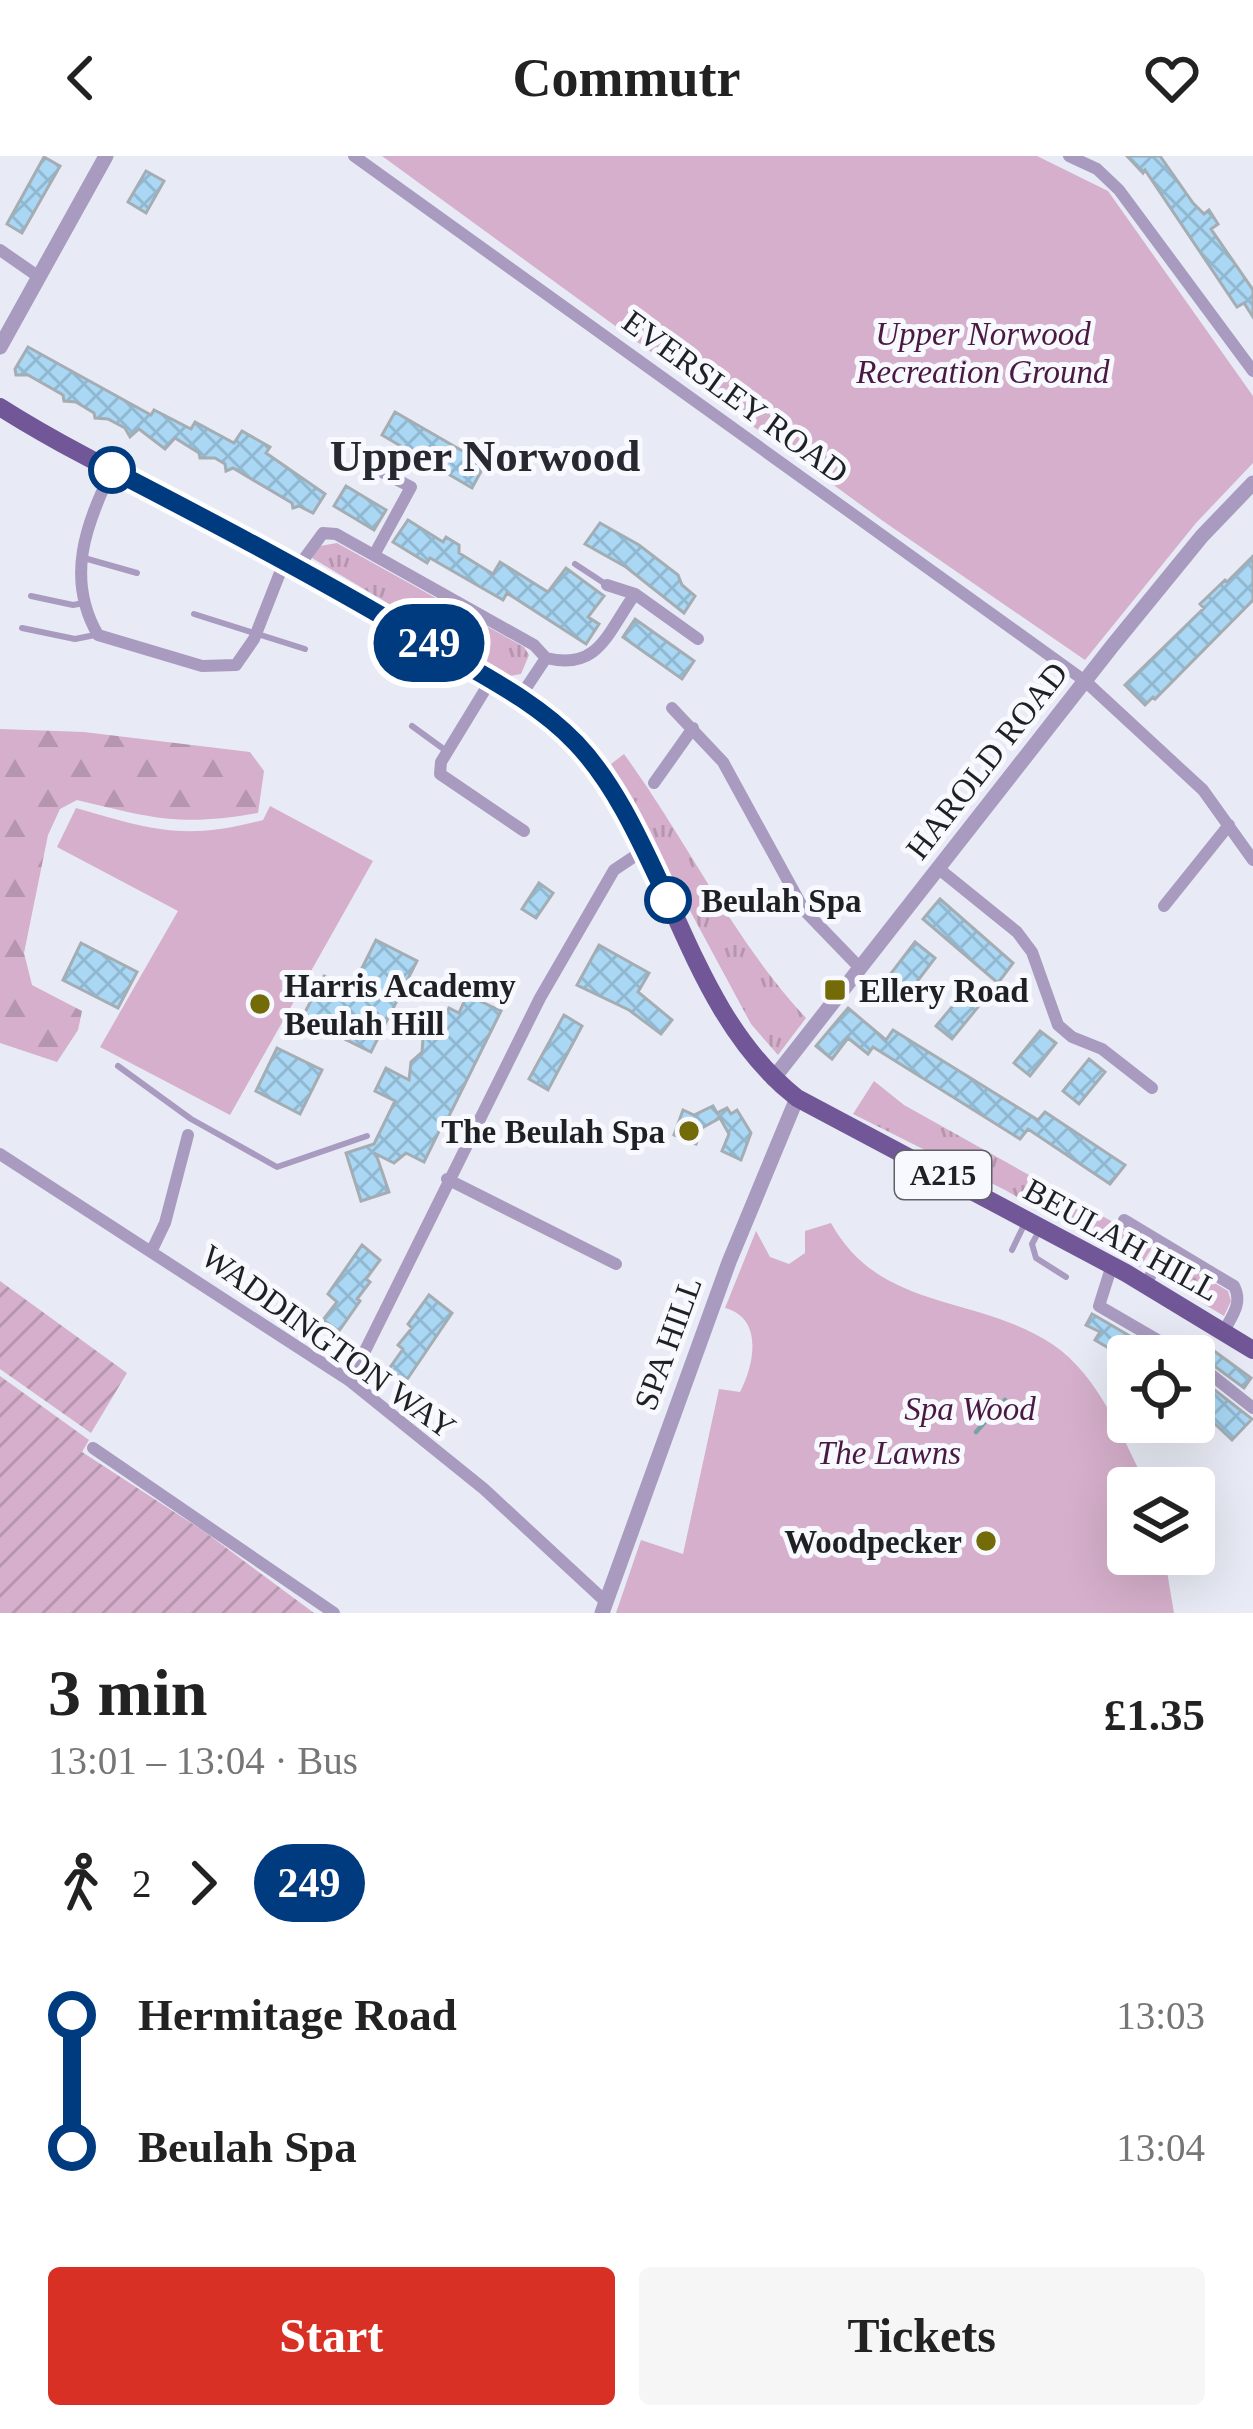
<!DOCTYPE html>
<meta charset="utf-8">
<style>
body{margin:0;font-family:"Times New Roman",serif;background:#f6f6f6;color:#222;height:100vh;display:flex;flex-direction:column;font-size:45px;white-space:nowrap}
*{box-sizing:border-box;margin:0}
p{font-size:39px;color:#767676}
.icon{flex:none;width:66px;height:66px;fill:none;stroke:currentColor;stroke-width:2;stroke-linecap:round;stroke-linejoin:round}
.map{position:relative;height:1457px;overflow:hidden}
.details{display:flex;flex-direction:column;background:#fff;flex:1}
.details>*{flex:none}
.badge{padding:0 24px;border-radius:39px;font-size:42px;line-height:78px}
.tools{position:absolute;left:1107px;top:1179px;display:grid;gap:24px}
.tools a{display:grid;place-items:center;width:108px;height:108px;border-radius:12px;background:#fff;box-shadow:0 12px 48px #0002;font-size:60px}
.map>.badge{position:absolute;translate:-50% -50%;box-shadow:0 0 0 6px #fff}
.legs{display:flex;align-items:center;gap:18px;height:132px;padding:0 48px;font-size:39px}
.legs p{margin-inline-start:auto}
.overview{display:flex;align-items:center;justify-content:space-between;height:204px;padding:0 48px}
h1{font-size:66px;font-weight:600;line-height:90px}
.button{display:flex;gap:24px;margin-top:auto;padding:24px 48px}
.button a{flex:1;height:138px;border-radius:12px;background:#d93025;color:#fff;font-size:48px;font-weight:600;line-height:138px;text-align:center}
.button a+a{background:#f6f6f6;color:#222}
ul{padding:0 48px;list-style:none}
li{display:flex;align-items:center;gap:42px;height:132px;font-size:45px}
li i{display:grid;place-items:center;width:18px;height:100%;margin:0 15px;background:currentColor}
li i::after{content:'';width:30px;height:30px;margin:-15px;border:9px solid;border-radius:50%;background:#fff}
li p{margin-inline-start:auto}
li:first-child i{background:linear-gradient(#0000 50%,currentColor 0)}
li:last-child i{background:linear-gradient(currentColor 50%,#0000 0)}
header{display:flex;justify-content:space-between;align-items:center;height:156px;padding:0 48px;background:#fff;font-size:54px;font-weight:600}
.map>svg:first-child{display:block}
</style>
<header><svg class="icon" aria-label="back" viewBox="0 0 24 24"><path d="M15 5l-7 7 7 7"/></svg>Commutr<svg class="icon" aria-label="heart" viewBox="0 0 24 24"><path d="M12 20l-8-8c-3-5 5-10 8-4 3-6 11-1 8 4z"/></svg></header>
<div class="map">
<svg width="1253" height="1457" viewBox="0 0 1253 1457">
<defs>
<pattern id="grass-tufts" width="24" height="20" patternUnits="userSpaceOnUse" patternTransform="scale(3)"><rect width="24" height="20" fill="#d5afcb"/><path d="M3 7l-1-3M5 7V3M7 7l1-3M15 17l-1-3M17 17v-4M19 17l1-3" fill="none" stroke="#b696ae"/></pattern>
<pattern id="forest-firs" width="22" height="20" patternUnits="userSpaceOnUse" patternTransform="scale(3)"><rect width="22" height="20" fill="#d5afcb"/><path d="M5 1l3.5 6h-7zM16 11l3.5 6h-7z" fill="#b696ae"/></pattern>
<pattern id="garden-furrows" width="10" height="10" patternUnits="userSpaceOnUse" patternTransform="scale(3)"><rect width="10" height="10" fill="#d5afcb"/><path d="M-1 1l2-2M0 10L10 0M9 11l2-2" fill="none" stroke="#b696ae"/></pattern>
<pattern id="building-cross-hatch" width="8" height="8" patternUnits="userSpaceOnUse" patternTransform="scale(3)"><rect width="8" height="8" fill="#a9d7f4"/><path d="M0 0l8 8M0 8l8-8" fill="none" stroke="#91b8d1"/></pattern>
</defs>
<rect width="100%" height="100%" fill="#e8ebf5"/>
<path fill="url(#grass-tufts)" d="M337 387 524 491 529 499 521 518 510 520 312 402 320 390Z
M624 598C687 684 733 784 806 862L778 899 751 868 611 608Z
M874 925 904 949 1154 1089 1140 1111 1005 1034 853 958Z
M1171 1104 1178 1105 1228 1135 1231 1145 1224 1160 1157 1120Z"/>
<path fill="url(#forest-firs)" d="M0 573 84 576 250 596 264 615 258 657C182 671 151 662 77 644L60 653 48 679 24 797 32 829 82 855 78 874 57 906 0 887Z"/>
<path fill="#d5afcb" d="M382 0H1037L1108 35 1253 240V307L1196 367 1085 504 883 365Z
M270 650 373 705 230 959 100 891 178 755 57 691 76 652C153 674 183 685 263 664Z
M831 1067C880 1156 976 1138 1052 1188 1100 1220 1122 1282 1148 1332H1128V1398H1164L1174 1457H616L641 1384 683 1398 719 1233 740 1236C755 1207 763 1162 725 1152L756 1075 770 1101 789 1108 805 1097V1075Z"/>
<path fill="url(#garden-furrows)" d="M0 1125 127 1217 91 1277 0 1213Z
M0 1220 89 1284 82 1296 205 1376 314 1457H0Z"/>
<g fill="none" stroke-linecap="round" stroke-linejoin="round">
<path stroke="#77a2a7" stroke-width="4.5" d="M976 1276 1005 1244"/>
</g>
<path fill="url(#building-cross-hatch)" stroke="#a4adb3" stroke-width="3" d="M1127 0H1160L1193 47 1204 58 1209 54 1218 68 1211 73 1253 134V161L1244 147 1237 151 1145 14 1143 17Z
M44 1 60 10 22 77 7 68Z
M146 15 164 25 146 57 128 46Z
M28 191 151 259 154 254 191 273 195 266 234 287 242 275 270 291 266 297 325 338 313 357 299 350 293 352 292 347 233 312 226 315 225 308 215 302H200L199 297 175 282 165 293 139 273 130 281 125 272 108 263 95 262 94 257 76 246 64 245 63 239 51 232 28 219H16L15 213Z
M395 256 485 308 472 332 382 279Z
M346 330 386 354 374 374 334 350Z
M408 364 443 386 446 381 459 389V397L493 418 500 406 548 436 566 412 604 440 588 461 599 468 586 488 507 437 503 444 430 402 427 407 393 386Z
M600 367 639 389 678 419 682 429 695 440 684 457 626 411 585 388Z
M1253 400V444L1155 543 1153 541 1145 549 1125 529 1204 452 1200 448 1225 424 1227 426Z
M635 463 694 505 682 523 623 481Z
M539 727 553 737 536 762 522 753Z
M940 743 1013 807 998 827 923 763Z
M376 784 417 805 371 896 302 862 324 820 351 834Z
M915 786 935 802 903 844 883 828Z
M81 787 137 816 118 852 63 824Z
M599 789 649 817 638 836 672 864 661 878 629 854 577 829Z
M963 838 978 851 952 883 936 870Z
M467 839 501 855 448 962 446 961 424 1006 406 997 394 1007 376 998 389 1036 361 1045 346 997 374 988 395 945 375 935 386 912 409 924 411 906 422 896 423 883 436 878 449 852 459 857Z
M848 852 886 884 893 874 1038 964 1045 956 1125 1009 1110 1028 1028 973 1020 983 873 891 868 898 848 882 832 903 816 890Z
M564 859 582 870 548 934 529 923Z
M1040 875 1056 887 1030 920 1014 907Z
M277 892 322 914 300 958 256 935Z
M1089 903 1105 916 1079 948 1063 935Z
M713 950 717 957 727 952 731 958 737 954 751 977 741 1004 722 995 729 978 720 962 702 972 696 988 674 979 683 954 694 959Z
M362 1089 380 1104 366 1123 370 1126 357 1143 360 1145 339 1175 323 1164 337 1146 328 1138Z
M429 1139 452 1157 406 1225 389 1213 403 1193 398 1189 412 1172 408 1168Z
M1092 1158 1094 1159 1164 1200H1122L1095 1184 1100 1176 1086 1169Z
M1199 1184 1251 1222 1244 1232 1194 1195Z
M1194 1218 1252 1263 1232 1284 1194 1248Z"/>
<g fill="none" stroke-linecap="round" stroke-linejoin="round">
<path stroke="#a99bc0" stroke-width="6" d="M84 402 137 417
M575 408 607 429
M31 440 73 449 84 447
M194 458 305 493
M22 472 75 483 95 479
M412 570 445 594
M118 910 191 963 277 1011 367 980
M1039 1075 1032 1088 1036 1102 1066 1121
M1012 1094 1025 1067"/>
<path stroke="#a99bc0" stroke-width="12" d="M354 0 1085 525 1203 634 1253 704
M1069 0 1097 13 1119 34 1253 215
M0 94 39 121
M112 314C86 368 65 422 98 479L202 510 236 509 254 483 285 404
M374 399 411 331 380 315
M298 411 323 377 336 378 534 489 546 502
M607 429 635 438 698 483
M491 524 441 606 440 618 524 675
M520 541 546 502C599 515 607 477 635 438
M672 552 723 606 804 754 861 813
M654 627 693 572
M939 713 1017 776 1032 796 1058 869 1072 881 1102 893 1152 932
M1164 750 1229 669
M0 998 350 1225 484 1333 605 1445
M447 1023 616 1108
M1124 1064 1234 1130C1243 1147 1232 1160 1224 1175
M152 1094 165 1067 188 979
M1112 1109 1099 1150 1185 1200
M1146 1128 1166 1090
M1194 1205 1253 1252
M350 1225 540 842 614 714 644 694
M93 1292 334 1457"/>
<path stroke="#a99bc0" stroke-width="15" d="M0 191 106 0
M773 923 1113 489 1202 380 1253 327
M602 1457 729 1106 797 942"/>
<path stroke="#725798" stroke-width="18" d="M0 251C71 296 148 332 224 371 294 407 361 448 429 488 475 515 528 539 566 576 670 679 680 850 797 942L1126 1117 1253 1194"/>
</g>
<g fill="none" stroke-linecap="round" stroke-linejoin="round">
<g stroke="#fff" stroke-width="27">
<path id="line-1" d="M112 314C220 370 328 427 433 490 482 519 536 545 576 587 617 630 643 691 668 744"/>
</g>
<use href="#line-1" stroke="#003b80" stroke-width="18"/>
</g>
<g fill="#fff" stroke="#003b80" stroke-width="6">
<circle cx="112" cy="314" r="21"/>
<circle cx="668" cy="744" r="21"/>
</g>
<g fill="#726b07" stroke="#f7f9fe" stroke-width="4.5">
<rect x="823" y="822" width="24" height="24" rx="6"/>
<circle cx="260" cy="848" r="12"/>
<circle cx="689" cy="975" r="12"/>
<circle cx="986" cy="1385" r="12"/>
</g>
<g text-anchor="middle" stroke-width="10" stroke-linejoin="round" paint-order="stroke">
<rect fill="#f7f9fe" stroke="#5f6165" stroke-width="3" x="895" y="995" width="96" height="48" rx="9"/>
<g font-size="30" font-weight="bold" fill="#1e2023">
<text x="943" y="1029">A215</text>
</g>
<g font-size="33" font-style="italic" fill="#4a1941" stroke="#f7f9fe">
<text x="983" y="189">Upper Norwood<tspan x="983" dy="38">Recreation Ground</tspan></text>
<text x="970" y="1264">Spa Wood</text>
<text x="889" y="1308">The Lawns</text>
</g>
<g font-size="33" fill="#1e2023" stroke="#f7f9fe">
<text transform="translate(736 240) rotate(36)" y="12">EVERSLEY ROAD</text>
<text transform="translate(986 604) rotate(-52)" y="12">HAROLD ROAD</text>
<text transform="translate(1122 1083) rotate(29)" y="12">BEULAH HILL</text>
<text transform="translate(329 1185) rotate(36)" y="12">WADDINGTON WAY</text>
<text transform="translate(667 1187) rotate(-70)" y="12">SPA HILL</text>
</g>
<g font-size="33" font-weight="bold" fill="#1e2023" stroke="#f7f9fe" text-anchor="start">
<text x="701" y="756">Beulah Spa</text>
</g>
<g font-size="33" font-weight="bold" fill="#1e2023" stroke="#f7f9fe" text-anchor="start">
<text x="284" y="841">Harris Academy<tspan x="284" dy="38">Beulah Hill</tspan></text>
<text x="859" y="846">Ellery Road</text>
<text x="665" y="987" text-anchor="end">The Beulah Spa</text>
<text x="962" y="1397" text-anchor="end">Woodpecker</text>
</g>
<g font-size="45" font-weight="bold" fill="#272930" stroke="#f7f9fe">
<text x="485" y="315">Upper Norwood</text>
</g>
</g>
</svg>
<div class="tools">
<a><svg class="icon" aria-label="locate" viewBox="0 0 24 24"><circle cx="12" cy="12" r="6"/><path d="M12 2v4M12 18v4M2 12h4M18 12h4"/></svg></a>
<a><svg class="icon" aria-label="layers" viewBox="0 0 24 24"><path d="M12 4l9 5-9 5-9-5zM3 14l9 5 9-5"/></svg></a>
</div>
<b class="badge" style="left:429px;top:487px;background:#003b80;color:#fff">249</b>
</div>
<section class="details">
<div class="overview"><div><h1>3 min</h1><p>13:01 – 13:04 · Bus</p></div><b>£1.35</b></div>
<div class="legs"><svg class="icon" aria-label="walk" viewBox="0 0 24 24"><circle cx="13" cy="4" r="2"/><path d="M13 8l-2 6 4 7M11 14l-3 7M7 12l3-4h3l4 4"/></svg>2<svg class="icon" aria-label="forward" viewBox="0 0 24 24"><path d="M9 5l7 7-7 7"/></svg><b class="badge" style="background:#003b80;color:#fff">249</b></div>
<ul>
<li><i style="color:#003b80"></i><b>Hermitage Road</b><p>13:03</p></li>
<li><i style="color:#003b80"></i><b>Beulah Spa</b><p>13:04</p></li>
</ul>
<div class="button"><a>Start</a><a>Tickets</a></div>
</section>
